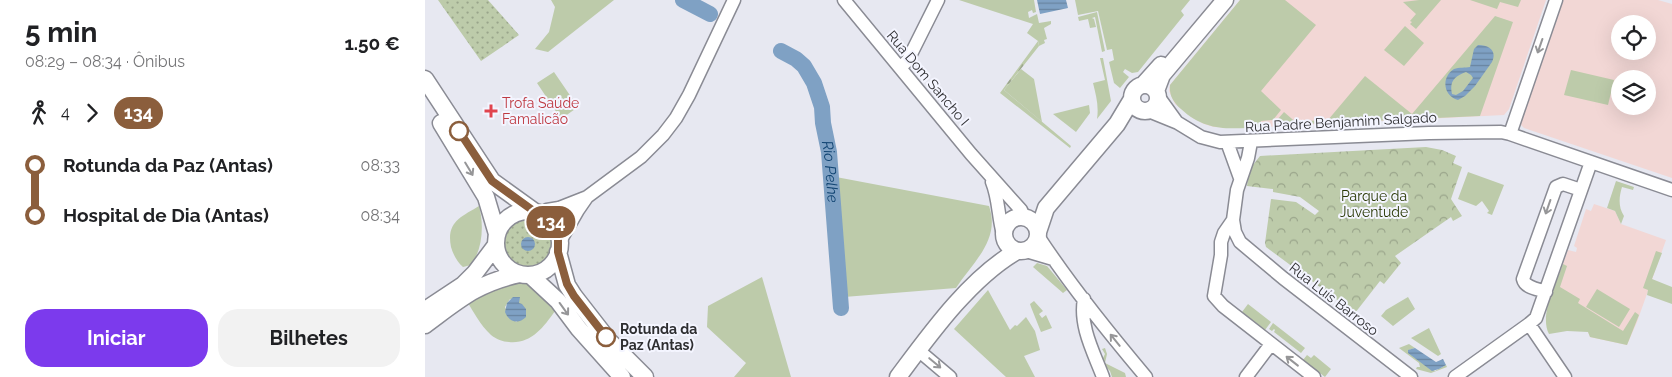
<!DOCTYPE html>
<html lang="pt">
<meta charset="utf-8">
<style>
body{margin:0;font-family:Raleway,sans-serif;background:#f2f2f2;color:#202124;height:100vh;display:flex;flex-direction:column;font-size:19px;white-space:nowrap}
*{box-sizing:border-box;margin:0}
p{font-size:16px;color:#757577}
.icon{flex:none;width:28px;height:28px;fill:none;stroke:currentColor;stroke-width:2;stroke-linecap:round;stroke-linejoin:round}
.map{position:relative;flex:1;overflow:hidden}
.sheet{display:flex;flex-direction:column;background:#fff;width:425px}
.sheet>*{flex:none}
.badge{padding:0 10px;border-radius:16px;font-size:18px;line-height:32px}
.tools{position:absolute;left:1186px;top:15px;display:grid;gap:10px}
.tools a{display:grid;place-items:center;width:45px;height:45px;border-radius:50%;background:#fff;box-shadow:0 5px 20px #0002;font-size:25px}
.map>.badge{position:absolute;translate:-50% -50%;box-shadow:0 0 0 2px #fff}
.legs{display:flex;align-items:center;gap:8px;height:55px;padding:0 25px;font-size:16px}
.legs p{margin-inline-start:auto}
.overview{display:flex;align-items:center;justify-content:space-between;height:85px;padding:0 25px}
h1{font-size:28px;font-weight:700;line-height:38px}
.primary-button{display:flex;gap:10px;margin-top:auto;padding:10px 25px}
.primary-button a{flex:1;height:58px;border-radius:20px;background:#7c3aed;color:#fff;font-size:20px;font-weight:700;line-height:58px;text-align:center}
.primary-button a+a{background:#f2f2f2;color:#202124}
ul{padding:0 25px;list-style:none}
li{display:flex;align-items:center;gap:18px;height:50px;font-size:19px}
li i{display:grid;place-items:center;width:8px;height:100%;margin:0 6px;background:currentColor}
li i::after{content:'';width:12px;height:12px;margin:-6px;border:4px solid;border-radius:50%;background:#fff}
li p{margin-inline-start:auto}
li:first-child i{background:linear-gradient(#0000 50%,currentColor 0)}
li:last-child i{background:linear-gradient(currentColor 50%,#0000 0)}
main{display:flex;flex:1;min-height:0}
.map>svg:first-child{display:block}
</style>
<main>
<section class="sheet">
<div class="overview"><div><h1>5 min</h1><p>08:29 – 08:34 · Ônibus</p></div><b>1.50 €</b></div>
<div class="legs"><svg class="icon" aria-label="walk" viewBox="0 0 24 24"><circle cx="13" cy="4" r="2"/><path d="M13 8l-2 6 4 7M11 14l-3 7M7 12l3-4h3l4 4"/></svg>4<svg class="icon" aria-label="forward" viewBox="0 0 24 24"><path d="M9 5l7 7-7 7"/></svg><b class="badge" style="background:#8b5e3c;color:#fff">134</b></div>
<ul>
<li><i style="color:#8b5e3c"></i><b>Rotunda da Paz (Antas)</b><p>08:33</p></li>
<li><i style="color:#8b5e3c"></i><b>Hospital de Dia (Antas)</b><p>08:34</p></li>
</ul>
<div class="primary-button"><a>Iniciar</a><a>Bilhetes</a></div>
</section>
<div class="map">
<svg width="1247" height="377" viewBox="0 0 1247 377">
<defs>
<pattern id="forest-firs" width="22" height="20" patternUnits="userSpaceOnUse" patternTransform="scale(1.25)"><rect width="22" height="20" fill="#bdcbaa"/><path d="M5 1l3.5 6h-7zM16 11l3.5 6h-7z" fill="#9aa58b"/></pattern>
<pattern id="park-crowns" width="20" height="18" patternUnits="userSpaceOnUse" patternTransform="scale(1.25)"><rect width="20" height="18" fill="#bdcbaa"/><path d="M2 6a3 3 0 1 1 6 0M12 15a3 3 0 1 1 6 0" fill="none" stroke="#9aa58b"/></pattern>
<pattern id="garden-dots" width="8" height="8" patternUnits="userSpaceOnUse" patternTransform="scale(1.25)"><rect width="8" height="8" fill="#bdcbaa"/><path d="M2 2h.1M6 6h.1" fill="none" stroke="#9aa58b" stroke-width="1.8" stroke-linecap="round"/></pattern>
<pattern id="water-rules" width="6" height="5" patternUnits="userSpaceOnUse" patternTransform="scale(1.25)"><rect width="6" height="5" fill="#7fa1c4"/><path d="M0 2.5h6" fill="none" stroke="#6884a0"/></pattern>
</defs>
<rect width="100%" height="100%" fill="#e7e8f1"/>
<path fill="#f2d7d5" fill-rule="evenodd" d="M815 0H1121L1084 109 1079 115 818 128 789 127 779 124 768 118 750 104 744 91 745 85Z
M1137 0H1233L1247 4V178L1099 128 1095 124V121ZM1195 24H1222V51H1195ZM1195 79H1222V106H1195Z
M1169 204 1190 211 1196 224 1241 240 1212 322 1202 345 1165 337 1163 332 1129 289 1143 250 1151 252 1152 248 1149 246 1161 209 1166 211Z"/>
<path fill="#bdcbaa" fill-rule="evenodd" d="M126 0H189L123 52 110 49 124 32 130 7Z
M534 0H609L611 12 608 13 607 10 603 12 604 18 612 14 614 23 626 21V24L619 28 622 39 619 40 620 43 614 46 613 41 602 33 608 24Z
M650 0H765L756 11 759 15 713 72 707 73 700 69 698 72 704 77 695 88 689 83 684 62 689 60 687 49 682 50 673 11 653 15Z
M815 0H860L891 25 836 91 856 110 848 120 836 121V127C804 129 781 132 756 109 748 102 744 95 745 85Z
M994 0H1016L991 29 985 24 987 22 985 21 991 14 978 2Z
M1045 0H1096L1093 7 1075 2 1072 9Z
M672 12 680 51 677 52 670 17 667 18 669 19 671 27 665 28 663 19 654 21 653 17Z
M1070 16 1088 22 1055 116 881 124 880 121 903 120 940 76 987 114Z
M980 26 999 43 979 66 959 50Z
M675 58H678L686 101 672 119C674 106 671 95 668 83L680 80Z
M596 69 609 79 617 122 579 90Z
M1146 70 1189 80 1183 105 1139 95Z
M129 72 153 107 136 119 112 83Z
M664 105 665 113 651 132 628 114Z
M859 112 874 125 852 126V120Z
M1043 172 1079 185 1067 215 1062 213 1064 211 1057 201 1051 206 1033 199Z
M411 177 564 206C576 240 547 263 531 288L419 297Z
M1191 181 1209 187 1208 190 1197 187C1194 197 1193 207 1199 216L1196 224 1190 211 1182 208Z
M54 206C59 224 58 249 46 265L38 267C32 262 28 254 26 247 21 222 36 217 54 206Z
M1231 251 1237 253 1227 279 1247 287V304L1222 295 1223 290 1218 288Z
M612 263 622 266 642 290 638 293 608 267Z
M1138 264 1142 266 1135 287 1155 299 1153 303 1198 331 1210 312 1214 315 1202 345 1165 337 1163 332 1142 331 1124 334C1114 315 1131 284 1138 264Z
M337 277 366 377H309L321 363 282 327 283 306Z
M95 279 114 293 130 311C118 328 106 344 84 342 78 342 71 339 66 335 55 325 49 312 41 300ZM85 299 94 303 92 322 85 319 80 307Z
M1172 289 1205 309 1194 327 1161 307Z
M563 290 585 330 590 325 592 326 601 317 610 331 615 350 599 356 610 377H581L529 329Z
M983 297 990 309 968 326 956 316 961 310Z
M609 301 618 311 614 314 617 318 621 315 627 328 616 332 606 307 605 304Z
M823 304 846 322 840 330 817 312Z
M848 323 880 348 876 353 849 332 850 330 849 329 847 331 844 329Z
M1004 328 1016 354 1013 356 986 338Z
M984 344 990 348 984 350 1010 371 1021 365 1022 367 1006 373 991 369 992 367H995L994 363 974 348Z
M680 348 682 354 680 363 700 373 701 377H687L685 371 676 362 680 354 677 349Z
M882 355 886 358 889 355 906 369 900 377 878 360Z"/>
<path fill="url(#forest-firs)" d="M613 41 614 46 579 90 646 146 645 148 575 93Z"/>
<path fill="url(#park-crowns)" d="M1001 147 1017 150 1031 156 1028 163 1037 167 1026 199 1037 216 1028 221 1026 217 970 256 976 263 959 284 955 281 930 313 841 247 840 243 846 199 871 202 890 215 894 211 875 197 848 192V189L822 186 824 170 835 156Z"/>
<path fill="url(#garden-dots)" d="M13 0H63L94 35 56 61Z
M79 244a24 24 0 1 1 48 0a24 24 0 1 1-48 0Z"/>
<path fill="url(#water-rules)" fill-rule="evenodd" d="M612 0H641L643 8 615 14Z
M1053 45C1065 45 1072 51 1067 62L1050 86 1040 96 1033 100C1018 96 1016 77 1029 69 1034 67 1040 68 1045 67L1049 49ZM1041 72 1046 75 1048 78 1038 91 1031 95 1027 94C1024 81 1030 76 1041 72Z
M96 244a7 7 0 1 1 14 0a7 7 0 1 1-14 0Z
M88 297H95L94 303 97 304 101 309V317C93 325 84 322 80 312L82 303Z
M990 348 1011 362 1018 359 1021 365 1014 369 1007 371 983 353V350Z"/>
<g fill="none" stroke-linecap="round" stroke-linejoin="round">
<g stroke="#7fa1c4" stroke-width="16">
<path d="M258 0 285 14"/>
<path id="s1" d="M356 51 371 59 379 66 389 83 397 107 398 123 404 152 416 308"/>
</g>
<g stroke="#8a8b94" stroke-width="15">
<path id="minor" d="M419 0 546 154 596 210 599 217
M475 68 483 60 513 0
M733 96 751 121
M721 110 753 123 776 137 795 142 1004 133 1076 132 1085 134 1247 190
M1085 134 1131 0
M802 142 815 178
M826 142 823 158 812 190 808 220 810 232 815 242 858 278 986 377
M567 182C574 199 573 217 578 234
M114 214 122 210 134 208 162 197 216 157 238 135 251 118 264 95 309 0
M808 220 799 233 796 242V255L789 296 798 306 889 377
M613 236C645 285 683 332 721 377
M134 243 153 210 162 197
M601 251 628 259
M1121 292C1113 289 1100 288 1098 279L1131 187 1138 184 1156 190
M659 299C654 326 669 353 678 377
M1104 324 1140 377
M493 350 525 377
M821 377 846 344
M1030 377 1104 324 1111 318 1166 162"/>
</g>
<g stroke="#8a8b94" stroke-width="19">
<path id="major" d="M0 79 67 181 110 212
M718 85 736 65
M707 98a13 13 0 1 1 26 0a13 13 0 1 1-26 0Z
M731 91 737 75 800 0
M16 123 61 197 72 234
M71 243a32 32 0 1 1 64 0a32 32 0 1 1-64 0Z
M579 234a17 17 0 1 1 34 0a17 17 0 1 1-34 0Z
M613 232 621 208 692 124 707 99
M133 252 142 285 149 296 184 341 220 377
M105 275 133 301 154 329 197 377
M0 310 38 285 50 273 71 245
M0 325C34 300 52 283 95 274
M473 377C505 334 545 278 592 251"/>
</g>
<use href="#minor" stroke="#fff" stroke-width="12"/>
<use href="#major" stroke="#fff" stroke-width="16"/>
</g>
<defs><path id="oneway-shaft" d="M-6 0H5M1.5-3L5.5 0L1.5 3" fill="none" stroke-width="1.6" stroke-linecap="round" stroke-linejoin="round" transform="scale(1.25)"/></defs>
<g stroke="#969698">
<use href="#oneway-shaft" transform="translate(1115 46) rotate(109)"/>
<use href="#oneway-shaft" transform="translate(44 169) rotate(59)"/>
<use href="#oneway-shaft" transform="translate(1123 207) rotate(109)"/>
<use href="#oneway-shaft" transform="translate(139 309) rotate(54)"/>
<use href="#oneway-shaft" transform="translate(690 340) rotate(-129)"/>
<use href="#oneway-shaft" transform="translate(867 361) rotate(-142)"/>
<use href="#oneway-shaft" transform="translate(510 363) rotate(40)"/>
</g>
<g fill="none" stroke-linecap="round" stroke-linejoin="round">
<g stroke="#fff" stroke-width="11">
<path id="line-1" d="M34 131 67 181 110 212 122 219 129 226 133 234V252L142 284 149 296 181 337"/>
</g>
<use href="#line-1" stroke="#8b5e3c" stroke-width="8"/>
</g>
<path fill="#e0444e" stroke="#f4f5ff" stroke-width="2" d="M63.5 103.5h5v5h5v5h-5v5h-5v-5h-5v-5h5z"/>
<g fill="#fff" stroke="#8b5e3c" stroke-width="2.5">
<circle cx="34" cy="131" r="9"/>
<circle cx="181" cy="337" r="9"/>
</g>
<g text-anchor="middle" stroke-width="4" stroke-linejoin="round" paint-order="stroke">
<g font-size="14" fill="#2e2e31" stroke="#f4f5ff">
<text transform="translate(503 78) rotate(50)" y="5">Rua Dom Sancho I</text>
<text transform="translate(916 122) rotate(-3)" y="5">Rua Padre Benjamim Salgado</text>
<text transform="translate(909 299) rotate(38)" y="5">Rua Luís Barroso</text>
</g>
<g font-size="14" fill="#be3a42" stroke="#f4f5ff" text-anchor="start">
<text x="77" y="108">Trofa Saúde<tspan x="77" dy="16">Famalicão</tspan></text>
</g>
<g font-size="14" fill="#293905" stroke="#f4f5ff">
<text x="949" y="201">Parque da<tspan x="949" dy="16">Juventude</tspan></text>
</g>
<g font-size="14" font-weight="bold" fill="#2e2e31" stroke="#f4f5ff" text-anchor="start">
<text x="195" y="334">Rotunda da<tspan x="195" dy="16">Paz (Antas)</tspan></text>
</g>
<g font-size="15" font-style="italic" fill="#124573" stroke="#f4f5ff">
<text dy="5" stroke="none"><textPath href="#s1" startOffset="138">Rio Pelhe</textPath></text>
</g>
</g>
</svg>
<div class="tools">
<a><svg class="icon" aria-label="locate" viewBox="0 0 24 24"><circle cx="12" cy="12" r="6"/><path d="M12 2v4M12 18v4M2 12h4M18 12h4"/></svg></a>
<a><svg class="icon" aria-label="layers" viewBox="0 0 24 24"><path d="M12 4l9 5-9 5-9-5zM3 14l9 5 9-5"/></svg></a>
</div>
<b class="badge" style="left:126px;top:222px;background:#8b5e3c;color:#fff">134</b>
</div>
</main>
